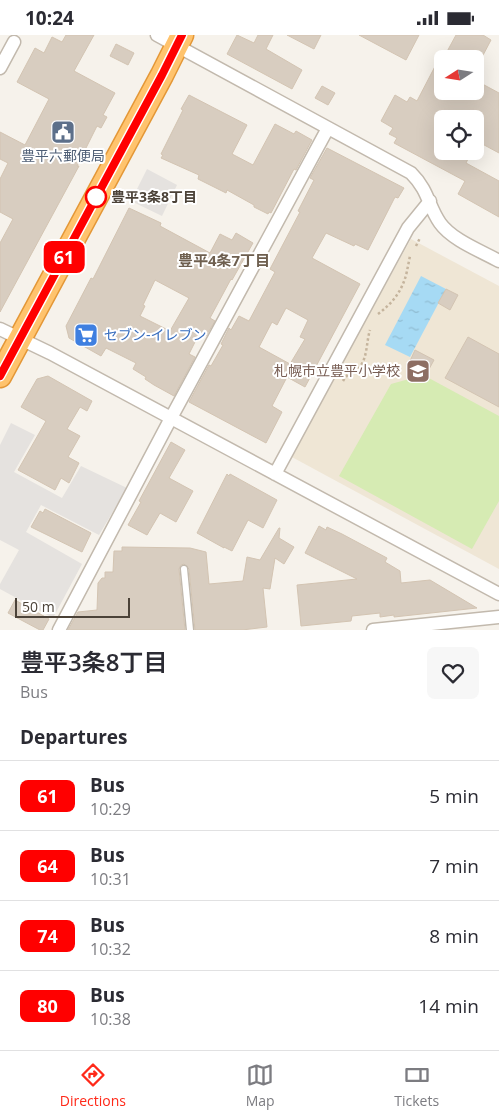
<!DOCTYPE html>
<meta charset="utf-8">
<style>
body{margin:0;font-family:"Open Sans","Noto Sans JP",sans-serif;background:#f7f7f7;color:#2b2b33;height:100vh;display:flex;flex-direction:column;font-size:19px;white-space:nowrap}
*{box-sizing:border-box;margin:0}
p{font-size:16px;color:#7c7c81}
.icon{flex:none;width:28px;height:28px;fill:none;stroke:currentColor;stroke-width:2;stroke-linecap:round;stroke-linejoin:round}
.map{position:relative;height:595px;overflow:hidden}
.details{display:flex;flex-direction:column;background:#fff;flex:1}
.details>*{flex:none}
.badge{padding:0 10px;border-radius:8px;font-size:18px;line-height:32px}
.needle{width:32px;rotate:258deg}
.controls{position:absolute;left:434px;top:15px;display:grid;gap:10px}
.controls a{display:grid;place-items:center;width:50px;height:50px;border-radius:8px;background:#fff;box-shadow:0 5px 20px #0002;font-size:25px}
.scale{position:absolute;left:15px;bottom:12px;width:115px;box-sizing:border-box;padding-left:5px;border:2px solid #4b4238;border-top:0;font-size:14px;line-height:18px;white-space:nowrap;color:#4b4238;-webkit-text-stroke:4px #fff;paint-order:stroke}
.map>.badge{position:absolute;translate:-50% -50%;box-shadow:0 0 0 2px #fff}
h2{padding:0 20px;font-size:19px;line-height:45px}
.round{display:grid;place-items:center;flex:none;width:52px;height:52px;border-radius:8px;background:#f7f7f7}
.headline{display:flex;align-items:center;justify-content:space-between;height:85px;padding:0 20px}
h1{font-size:24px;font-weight:600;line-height:38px}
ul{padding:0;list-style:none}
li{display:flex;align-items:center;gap:15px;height:70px;padding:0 20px;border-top:1px solid #e1e1e2}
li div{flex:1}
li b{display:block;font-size:19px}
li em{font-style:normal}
li .badge{min-width:55px;font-weight:700;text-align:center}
.status{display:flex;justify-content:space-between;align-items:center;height:35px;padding:0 25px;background:#fff;direction:ltr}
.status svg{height:14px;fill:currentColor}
.tab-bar{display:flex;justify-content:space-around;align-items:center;height:70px;border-top:1px solid #e1e1e2;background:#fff;font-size:14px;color:#7c7c81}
.tab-bar a{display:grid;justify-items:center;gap:2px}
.tab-bar .current{color:#ff2919}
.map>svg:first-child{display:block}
</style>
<div class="status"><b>10:24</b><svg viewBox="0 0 49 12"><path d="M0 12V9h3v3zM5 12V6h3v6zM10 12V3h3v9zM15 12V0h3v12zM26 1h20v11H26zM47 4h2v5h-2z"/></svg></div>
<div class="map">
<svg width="499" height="595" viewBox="0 0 499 595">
<defs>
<pattern id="water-ripples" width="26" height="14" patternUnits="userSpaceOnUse" patternTransform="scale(1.25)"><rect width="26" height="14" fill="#a6daf4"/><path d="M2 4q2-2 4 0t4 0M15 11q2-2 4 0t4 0" fill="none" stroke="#90bcd2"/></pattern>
</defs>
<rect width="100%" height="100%" fill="#f6f2eb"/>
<path fill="#efe6d5" d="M411 204 499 251V534L290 421Z"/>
<path fill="#d6ebb3" d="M414 335 499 381V466L472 514 339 441 391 349 409 344Z"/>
<path fill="#e5e2df" d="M147 134 177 150 162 181 131 166Z
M11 388 35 400 14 437 62 463 81 431 127 453 99 500 41 470 26 497 82 529 53 583 0 554V549L19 515 0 505V410Z"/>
<path fill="url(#water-ripples)" d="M421 241 446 254 410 322 385 310Z"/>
<path fill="#d8cdc0" stroke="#d3c4b2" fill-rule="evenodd" d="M66 0H94L74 36 115 58 103 80 107 82 101 93 97 91 77 131H79L0 277V208L13 184 0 177V144L8 128 0 124V97L25 110 49 64 17 47 35 13 44 18 52 2 62 7Z
M237 0 254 8 258 0H273L266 14 302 35 292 54 227 19Z
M287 0H321L314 14Z
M359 0H419L406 25Z
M456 0H483L491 5 481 24H443Z
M116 9 134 18 128 30 110 21Z
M442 18V56H475V45L499 58V118L475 105V84H442V116H472L466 128 499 146V182L458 159 465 146 394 108 397 103 389 99 393 93 381 86 395 60 407 67 410 62 417 66Z
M322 51 335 58 328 70 315 63Z
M189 60 247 90 232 119 253 130 275 89 294 99 296 96 312 105 296 135 294 134 271 178 269 177 268 179 254 172V170L227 155 226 158 198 144 199 140 161 123 163 120 161 119 183 75 181 74Z
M327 113 404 153 398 163 395 162 368 215 355 209 354 211 326 198 312 223 360 249 305 352 287 342 272 371 282 377 266 408 189 367 209 330 211 331 223 310 221 309 229 293 231 295 239 281 249 286 275 237 270 234 300 177 298 176 314 145 310 143ZM286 273 308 285 300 302 305 304 290 329 259 312 272 287 277 290Z
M129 173 161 188 160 191 210 218 220 199 232 205 236 198 253 208 232 245 231 244 210 283 215 286 206 301 200 297 189 319 195 322 174 361 154 350 145 344 146 342 133 334 136 328 106 313 101 321 69 303 66 291 91 243 93 244ZM155 245 189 263 170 296 140 281 145 271 143 270Z
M446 254 458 260 450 275 438 268Z
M468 302 499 319V372L445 343Z
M415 315 434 325 428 336 410 326Z
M48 341 92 366 87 376 80 372 67 394 80 401 68 422 79 428 69 448 61 443 55 455 18 435 46 386 21 372 37 344Z
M171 407 185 415 169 443 193 456 176 487 160 478 147 500 128 490 141 467 139 466Z
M227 439 229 441 230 439 277 465 263 493 248 485 232 516 224 512V513L197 498Z
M45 474 91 498 82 517 31 492 40 476 43 478Z
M319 491 326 495 327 492 342 499 387 523 385 527 400 536 401 548 430 545 477 573 394 582V580L380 582V578L352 581 351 586 301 591 297 550 357 544 305 518Z
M279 493H280L279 503 294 512 284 529 275 523 270 554 263 553 267 592 242 595H195L189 534 184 529 181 530 179 534 185 595H68L78 577 97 575 98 548 102 543H105V537H113L114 516H122V512L190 513 206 517 209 549 243 546 247 522 260 525Z
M15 565 49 584 43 595H40L8 578Z"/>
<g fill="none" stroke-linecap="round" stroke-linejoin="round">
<g stroke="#c2b9ad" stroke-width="9">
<path id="lane" d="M184 534 190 595"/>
</g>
<g stroke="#c2b9ad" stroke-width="15">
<path id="street" d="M157 0 411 138C429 156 428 171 440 188 452 205 481 216 499 226
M0 33 14 7
M0 294 50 318 499 559
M275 439 408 193 430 166
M59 595 171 383 328 93
M373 595 499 582"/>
</g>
<g stroke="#e49737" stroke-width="25">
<path id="highway" d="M0 341 162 40 182 0"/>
</g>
<path stroke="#c5b49d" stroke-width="2.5" stroke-dasharray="2.5 2.5" stroke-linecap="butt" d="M416 211 420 203
M378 279C393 268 403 255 407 236 408 231 409 226 410 221
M343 346C349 336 352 339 358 334 368 324 366 307 370 295"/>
<use href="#lane" stroke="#fff" stroke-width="6"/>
<use href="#street" stroke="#fff" stroke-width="12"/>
<use href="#highway" stroke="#ffc36d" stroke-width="22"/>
</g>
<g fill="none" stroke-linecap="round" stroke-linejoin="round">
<g stroke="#fff" stroke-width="11">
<path id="line" d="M0 341 162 40 182 0"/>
</g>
<use href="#line" stroke="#f00" stroke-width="8"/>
</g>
<defs>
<g id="civic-square" transform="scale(1.25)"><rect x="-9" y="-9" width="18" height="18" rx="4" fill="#5c6f8a" stroke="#fff"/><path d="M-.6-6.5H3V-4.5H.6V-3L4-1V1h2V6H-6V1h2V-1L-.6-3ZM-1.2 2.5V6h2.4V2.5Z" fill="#fff"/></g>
<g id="supermarket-square" transform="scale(1.25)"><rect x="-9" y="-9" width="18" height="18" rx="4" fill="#3f7fe0" stroke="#fff"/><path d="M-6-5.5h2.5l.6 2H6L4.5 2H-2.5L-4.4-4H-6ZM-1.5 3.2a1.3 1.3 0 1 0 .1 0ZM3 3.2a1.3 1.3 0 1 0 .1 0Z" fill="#fff"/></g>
<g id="school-square" transform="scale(1.25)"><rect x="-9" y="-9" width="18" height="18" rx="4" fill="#8d6e63" stroke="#fff"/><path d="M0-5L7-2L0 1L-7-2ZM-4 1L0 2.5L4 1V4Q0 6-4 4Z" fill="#fff"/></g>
</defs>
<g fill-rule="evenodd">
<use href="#civic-square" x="63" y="97"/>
<use href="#supermarket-square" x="86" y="300"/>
<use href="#school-square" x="418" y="336"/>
</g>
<circle fill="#fff" stroke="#f00" stroke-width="2.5" cx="96" cy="162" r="10"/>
<g text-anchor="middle" stroke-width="4" stroke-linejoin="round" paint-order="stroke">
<g font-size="14" fill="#4e5e75" stroke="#fff">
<text x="63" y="126">豊平六郵便局</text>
</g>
<g font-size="14" font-weight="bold" fill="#4b4238" stroke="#fff" text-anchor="start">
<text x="111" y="167">豊平3条8丁目</text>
</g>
<g font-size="14" fill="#366cbe" stroke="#fff" text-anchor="start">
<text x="104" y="305">セブン-イレブン</text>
</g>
<g font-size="14" fill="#785e54" stroke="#fff" text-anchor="end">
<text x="400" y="341">札幌市立豊平小学校</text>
</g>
<g font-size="15" font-weight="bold" fill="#6e5f4f" stroke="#fff">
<text x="224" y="231">豊平4条7丁目</text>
</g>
</g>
</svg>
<div class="controls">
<a><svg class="needle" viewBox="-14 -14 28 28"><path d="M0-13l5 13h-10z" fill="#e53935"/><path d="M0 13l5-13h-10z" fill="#7c7c81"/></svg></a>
<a><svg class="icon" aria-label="locate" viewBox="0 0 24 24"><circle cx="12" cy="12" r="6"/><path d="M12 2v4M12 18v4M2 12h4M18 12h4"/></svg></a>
</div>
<div class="scale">50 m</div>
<b class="badge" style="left:64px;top:222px;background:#f00;color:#fff">61</b>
</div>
<section class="details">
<div class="headline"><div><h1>豊平3条8丁目</h1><p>Bus</p></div><a class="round"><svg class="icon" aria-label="heart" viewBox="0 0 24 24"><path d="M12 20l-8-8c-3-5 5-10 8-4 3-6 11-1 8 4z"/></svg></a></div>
<h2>Departures</h2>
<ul>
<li><span class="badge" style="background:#f00;color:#fff">61</span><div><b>Bus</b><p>10:29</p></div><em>5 min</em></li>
<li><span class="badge" style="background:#f00;color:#fff">64</span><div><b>Bus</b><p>10:31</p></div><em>7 min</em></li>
<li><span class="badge" style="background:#f00;color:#fff">74</span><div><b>Bus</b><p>10:32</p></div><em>8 min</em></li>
<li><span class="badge" style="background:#f00;color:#fff">80</span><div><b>Bus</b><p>10:38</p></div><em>14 min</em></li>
</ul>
</section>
<nav class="tab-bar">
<a class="current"><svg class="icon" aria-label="directions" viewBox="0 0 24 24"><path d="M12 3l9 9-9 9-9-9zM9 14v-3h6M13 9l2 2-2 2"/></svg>Directions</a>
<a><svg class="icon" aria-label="map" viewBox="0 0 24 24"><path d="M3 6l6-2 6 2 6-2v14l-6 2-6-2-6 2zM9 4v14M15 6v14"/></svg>Map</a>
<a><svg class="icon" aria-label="tickets" viewBox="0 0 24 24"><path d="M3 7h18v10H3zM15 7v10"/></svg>Tickets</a>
</nav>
